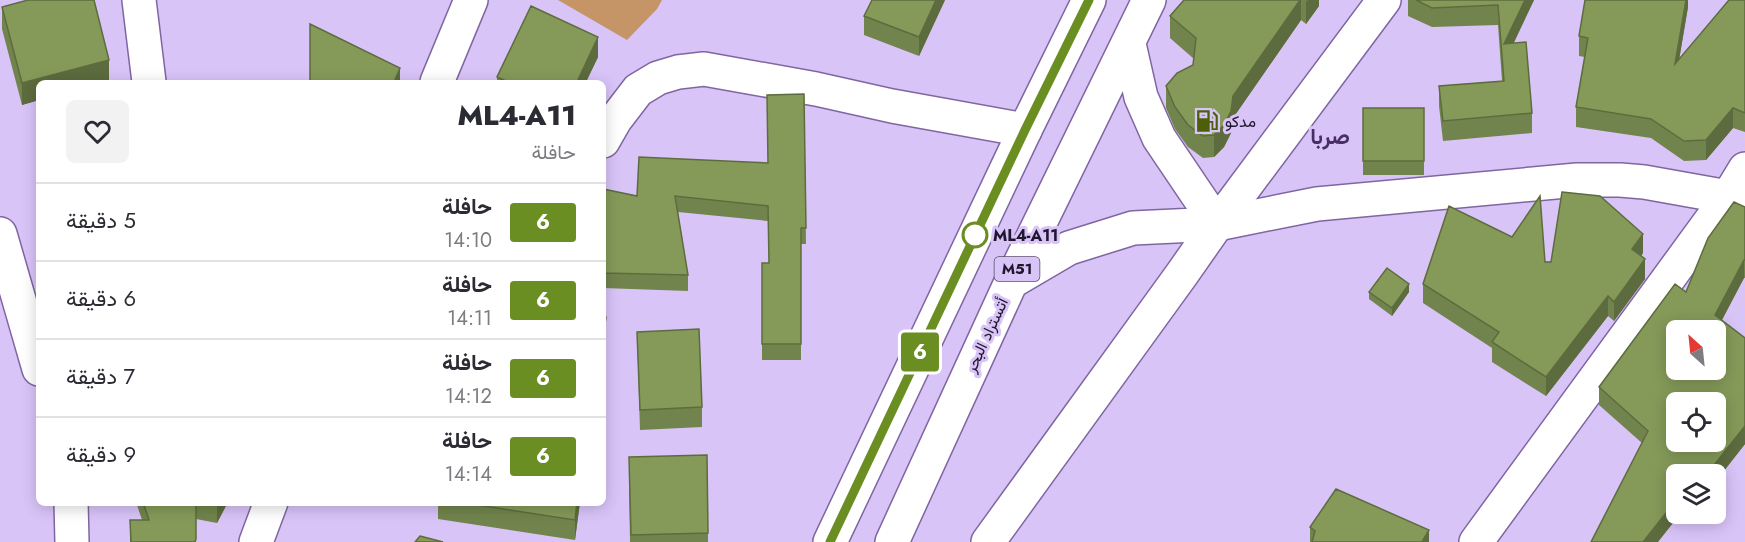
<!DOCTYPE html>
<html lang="ar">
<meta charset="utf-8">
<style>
body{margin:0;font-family:Jost,Vazirmatn,sans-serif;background:#f2f2f3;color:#2b2b33;direction:rtl;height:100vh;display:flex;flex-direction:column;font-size:22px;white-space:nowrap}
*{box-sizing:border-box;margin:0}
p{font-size:20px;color:#7c7c81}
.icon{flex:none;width:33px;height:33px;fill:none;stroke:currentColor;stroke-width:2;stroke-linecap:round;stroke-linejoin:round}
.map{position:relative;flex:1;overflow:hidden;direction:ltr}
.sheet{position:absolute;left:36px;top:80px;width:570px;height:426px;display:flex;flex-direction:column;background:#fff;border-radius:9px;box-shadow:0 3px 15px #0003;direction:rtl}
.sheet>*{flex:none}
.badge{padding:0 12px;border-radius:4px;font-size:21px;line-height:39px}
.needle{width:39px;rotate:333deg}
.controls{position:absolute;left:1666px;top:320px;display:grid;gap:12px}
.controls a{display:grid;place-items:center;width:60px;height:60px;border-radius:9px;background:#fff;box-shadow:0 3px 15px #0003;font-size:30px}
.map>.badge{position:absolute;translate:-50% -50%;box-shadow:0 0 0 3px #fff}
.round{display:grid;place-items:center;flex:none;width:63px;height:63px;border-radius:9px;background:#f2f2f3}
.overview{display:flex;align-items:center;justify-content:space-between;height:102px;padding:0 30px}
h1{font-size:28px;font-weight:800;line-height:45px}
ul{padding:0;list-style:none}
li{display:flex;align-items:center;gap:18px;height:78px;padding:0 30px;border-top:2px solid #e1e1e2}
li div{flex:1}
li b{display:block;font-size:22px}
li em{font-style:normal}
li .badge{min-width:66px;font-weight:700;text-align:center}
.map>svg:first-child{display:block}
</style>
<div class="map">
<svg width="1745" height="542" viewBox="0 0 1745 542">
<rect width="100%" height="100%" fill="#d9c4f8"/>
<path fill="#c59467" d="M558 0H662L657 9 627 40Z"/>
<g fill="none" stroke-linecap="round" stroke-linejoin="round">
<g stroke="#7f66a1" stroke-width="36">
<path id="minor" d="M139 0 149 82
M437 82 471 0
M603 141 615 120 638 90 658 78 678 72 704 69 816 89 892 106 1025 130
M1217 224 1317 204 1577 180H1620L1644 182 1728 197 1745 203
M256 542 271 502
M1476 542 1728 197 1745 169"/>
</g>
<g stroke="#7f66a1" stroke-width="36">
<path id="major" d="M0 234 39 369
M71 502 72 542
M988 542 1182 274 1217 224 1384 0"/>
</g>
<g stroke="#7f66a1" stroke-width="36">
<path id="highway" d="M1129 44 1141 97 1159 138 1217 224
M1011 282 1069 248 1133 228 1217 224
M830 542 1025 130 1089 0
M892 542 1011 282 1149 0"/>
</g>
<use href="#minor" stroke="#fff" stroke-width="33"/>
<use href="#major" stroke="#fff" stroke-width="33"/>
<use href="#highway" stroke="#fff" stroke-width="33"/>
</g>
<path fill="#72844d" d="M945 0 919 56 864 35V16Z
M1184 0H1319V6L1306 24 1301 20 1233 118 1231 133 1224 147 1214 157 1203 158 1188 147 1175 129 1166 108V86L1193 65 1194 59 1170 38V16Z
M1408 0H1534L1513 43 1532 113V133L1443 141 1439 106V86L1502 81 1498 25 1432 27 1408 16Z
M1688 0V7L1679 60 1745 0V132L1733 128 1706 160 1684 161 1651 138 1576 127V107L1585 57 1579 56V36Z
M2 7 109 82H39V100L22 105 2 29Z
M598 57 586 82H497V77Z
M804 94 806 244H801V360H762V263H769L768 221 678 212 688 275V291L603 288V189L637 196 768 163Z
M1363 108H1424V175H1363Z
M1745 207V278H1744L1722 320 1745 444 1716 481V474L1642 443 1599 405V387L1686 292Z
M1643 253 1641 256 1645 279 1614 321 1608 316 1546 396 1492 362V348L1423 303V284L1545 262Z
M1369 292H1409L1392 316 1369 299Z
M637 332 702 407V427L640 430Z
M629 477 708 533V542H630Z
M136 502H228L217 523 196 519V542H130V520H142Z
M438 502H580L575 540 438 519Z
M1310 527 1429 542H1310Z"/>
<path fill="#5d6c3e" d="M936 0H945L919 56V37Z
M1300 0H1301V20L1233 118 1231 133 1224 147 1214 157V135L1233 96Z
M1308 0H1319V6L1306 24V2Z
M1525 0H1534L1504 64V44Z
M1686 0H1688V7L1675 84V64Z
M598 37V57L586 82H577Z
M109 60V82H39V100L22 105V83Z
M400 68V82H394Z
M1733 108V128L1706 160V140Z
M1643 234V253L1632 269V249Z
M1645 259V279L1614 321V302Z
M1744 260V278L1716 331 1715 315Z
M1409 284V292L1392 316V308Z
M1608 296V316L1546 396V377Z
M606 317V336L603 357V338Z
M1745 426V444L1716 481V474H1707Z
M1677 499V513H1681L1658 542H1643Z
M217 502H228L217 523Z
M577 502H580L575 540V520Z
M1429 530V542H1422Z"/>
<path fill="#859a59" stroke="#5d6c3e" stroke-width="1.5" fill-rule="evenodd" d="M28 0H94L109 60 22 83 2 7Z
M872 0H936L919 37 864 16Z
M1184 0H1300L1233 96 1231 111 1224 125 1214 135 1203 136 1188 125 1175 107 1166 86 1177 73 1193 65 1196 38 1170 16Z
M1416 0H1525L1504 44 1526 42 1532 113 1443 121 1439 86 1504 81 1498 5 1432 8Z
M1585 0H1686L1675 64 1729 0H1745V113L1733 108 1706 140 1684 141 1651 119 1576 107 1588 38 1579 36Z
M531 6 598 37 577 82H508L497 77Z
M310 24 400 68 394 82H310Z
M804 94 806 228H801V344H762V263H769L768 206 675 196 688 275 603 273V189L637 196 639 157 768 163 767 95Z
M1363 108H1424V161H1363Z
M1562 192 1600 196 1643 234 1632 249 1645 259 1614 302 1608 296 1546 377 1492 342 1499 332 1423 284 1449 206 1512 237 1540 196 1545 262H1551Z
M1734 202 1745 207V260H1744L1715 315 1745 338V426L1707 474H1677V499L1643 542H1591L1648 431 1599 387 1675 284 1686 292 1708 238ZM1677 330H1716V369H1677ZM1677 402H1716V441H1677Z
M1387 268 1409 284 1392 308 1369 292Z
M603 316 606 317 603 338Z
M699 329 702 407 640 410 637 332Z
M707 455 708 533 631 535 629 457Z
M1336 489 1429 530 1422 542H1312L1315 531 1310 527Z
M143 502H196V539L195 542H131L130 520H149Z
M458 502H577L575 520Z
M420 536 443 542H415Z"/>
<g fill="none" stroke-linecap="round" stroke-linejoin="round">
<g stroke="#fff" stroke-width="14">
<path id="line" d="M830 542 1025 130 1089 0"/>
</g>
<use href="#line" stroke="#6b8e23" stroke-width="9"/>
</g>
<defs>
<g id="fuel-bare" transform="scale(1.8)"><path d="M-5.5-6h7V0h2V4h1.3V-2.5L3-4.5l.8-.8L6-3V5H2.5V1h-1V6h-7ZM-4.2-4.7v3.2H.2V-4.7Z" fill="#4b6008" stroke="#d9c4f8" stroke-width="2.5" paint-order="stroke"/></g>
</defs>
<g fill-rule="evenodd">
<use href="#fuel-bare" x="1207" y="121"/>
</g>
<circle fill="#fff" stroke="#6b8e23" stroke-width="3" cx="975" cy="235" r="12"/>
<g text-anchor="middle" stroke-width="6" stroke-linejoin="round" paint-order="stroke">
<rect fill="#d9c4f8" stroke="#584a6b" stroke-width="1.5" x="994.5" y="257" width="45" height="24" rx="4.5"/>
<g font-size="15" font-weight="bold" fill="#20162e">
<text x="1017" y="274">M51</text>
</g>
<g font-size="16" fill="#20162e" stroke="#d9c4f8" text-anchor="start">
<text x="1225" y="127">مدكو</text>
</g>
<g font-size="16" font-weight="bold" fill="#20162e" stroke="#d9c4f8" text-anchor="start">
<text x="993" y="241">ML4-A11</text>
</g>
<g font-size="16" fill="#20162e" stroke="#d9c4f8">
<text transform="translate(986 335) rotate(-65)" y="6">أتستراد البحر</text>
</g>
<g font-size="22" font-weight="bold" fill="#472e64" stroke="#d9c4f8">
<text x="1330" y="144">صربا</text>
</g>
</g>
</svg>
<div class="controls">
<a><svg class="needle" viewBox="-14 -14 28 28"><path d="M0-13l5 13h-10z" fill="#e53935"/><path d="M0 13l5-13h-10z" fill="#7c7c81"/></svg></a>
<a><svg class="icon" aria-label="locate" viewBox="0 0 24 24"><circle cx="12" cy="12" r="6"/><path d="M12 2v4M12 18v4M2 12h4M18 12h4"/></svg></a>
<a><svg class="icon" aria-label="layers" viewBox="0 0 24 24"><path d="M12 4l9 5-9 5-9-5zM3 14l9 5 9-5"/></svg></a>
</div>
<b class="badge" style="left:920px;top:352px;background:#6b8e23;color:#fff">6</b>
<section class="sheet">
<div class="overview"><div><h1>ML4-A11</h1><p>حافلة</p></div><a class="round"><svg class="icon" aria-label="heart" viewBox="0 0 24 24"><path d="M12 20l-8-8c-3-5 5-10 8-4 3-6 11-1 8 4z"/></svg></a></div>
<ul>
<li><span class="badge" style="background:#6b8e23;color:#fff">6</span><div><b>حافلة</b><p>14:10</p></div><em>5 دقيقة</em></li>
<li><span class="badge" style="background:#6b8e23;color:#fff">6</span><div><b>حافلة</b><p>14:11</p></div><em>6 دقيقة</em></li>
<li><span class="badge" style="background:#6b8e23;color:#fff">6</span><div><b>حافلة</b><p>14:12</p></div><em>7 دقيقة</em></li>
<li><span class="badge" style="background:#6b8e23;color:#fff">6</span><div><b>حافلة</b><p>14:14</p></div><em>9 دقيقة</em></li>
</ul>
</section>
</div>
